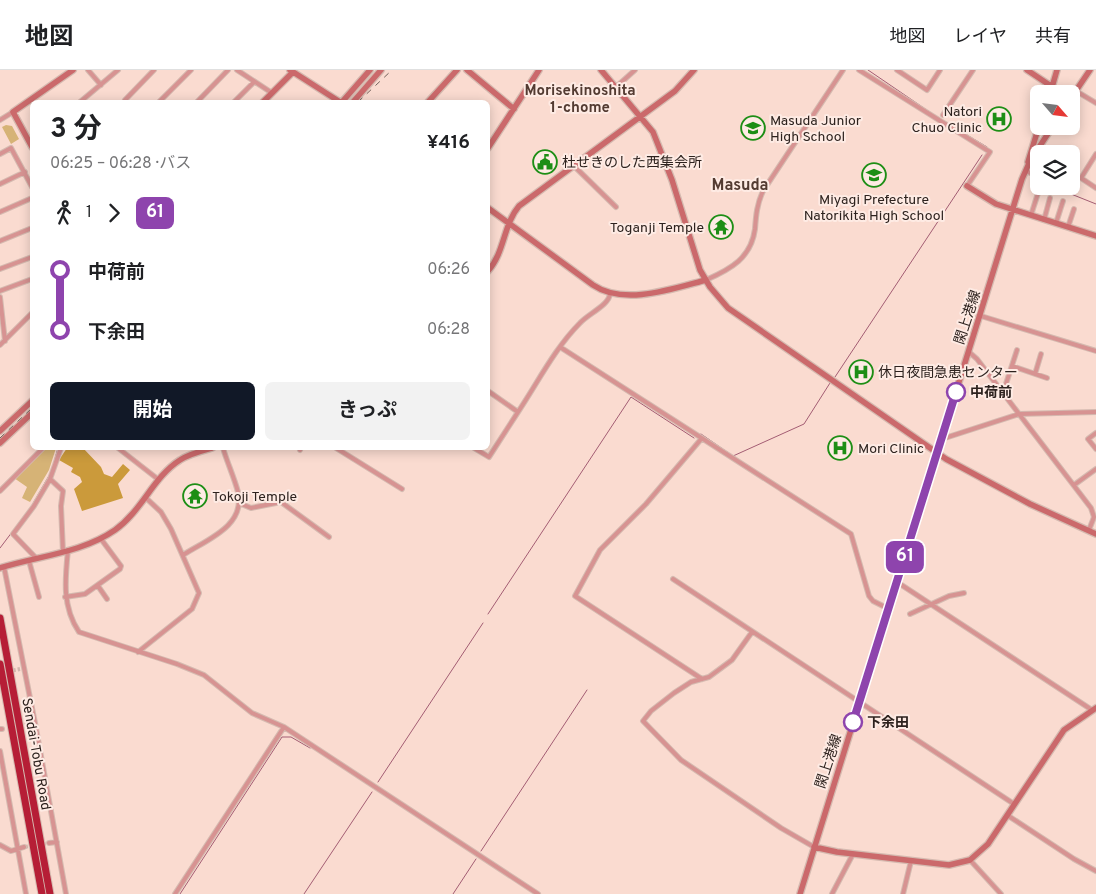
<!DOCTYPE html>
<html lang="ja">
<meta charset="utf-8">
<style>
body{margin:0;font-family:Overpass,"Noto Sans JP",sans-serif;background:#f2f2f2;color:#202124;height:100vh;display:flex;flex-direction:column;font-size:19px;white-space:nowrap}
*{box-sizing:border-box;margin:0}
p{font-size:16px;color:#757577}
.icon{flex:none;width:28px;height:28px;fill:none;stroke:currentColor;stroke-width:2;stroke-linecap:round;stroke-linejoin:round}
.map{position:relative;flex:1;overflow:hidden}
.side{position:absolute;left:30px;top:30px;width:460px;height:350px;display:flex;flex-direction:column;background:#fff;border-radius:8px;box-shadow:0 2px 12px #0003}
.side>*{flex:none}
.badge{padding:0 10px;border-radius:8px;font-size:18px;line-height:32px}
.needle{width:32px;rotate:118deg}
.tools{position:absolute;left:1030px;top:15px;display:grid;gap:10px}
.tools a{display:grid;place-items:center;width:50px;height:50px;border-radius:8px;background:#fff;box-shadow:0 2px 12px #0003;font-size:25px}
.map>.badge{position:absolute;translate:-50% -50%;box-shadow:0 0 0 2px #fff}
.legs{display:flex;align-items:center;gap:8px;height:55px;padding:0 20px;font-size:16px}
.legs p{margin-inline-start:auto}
.head{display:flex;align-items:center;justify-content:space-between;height:85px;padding:0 20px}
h1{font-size:28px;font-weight:700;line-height:38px}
.button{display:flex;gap:10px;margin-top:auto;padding:10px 20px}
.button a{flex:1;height:58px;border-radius:8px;background:#111827;color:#fff;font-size:20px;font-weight:700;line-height:58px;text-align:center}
.button a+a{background:#f2f2f2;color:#202124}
ul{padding:0 20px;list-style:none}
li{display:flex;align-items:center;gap:18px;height:60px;font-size:19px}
li i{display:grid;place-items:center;width:8px;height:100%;margin:0 6px;background:currentColor}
li i::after{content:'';width:12px;height:12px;margin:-6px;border:4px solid;border-radius:50%;background:#fff}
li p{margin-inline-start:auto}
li:first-child i{background:linear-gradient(#0000 50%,currentColor 0)}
li:last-child i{background:linear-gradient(currentColor 50%,#0000 0)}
header{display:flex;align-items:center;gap:30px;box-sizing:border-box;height:70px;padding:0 25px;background:#fff;border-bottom:1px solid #e0e0e0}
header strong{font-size:24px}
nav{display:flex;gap:28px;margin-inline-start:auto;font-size:18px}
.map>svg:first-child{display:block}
</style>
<header>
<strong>地図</strong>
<nav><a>地図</a><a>レイヤ</a><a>共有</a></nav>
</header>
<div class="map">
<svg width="1096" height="824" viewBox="0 0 1096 824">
<rect width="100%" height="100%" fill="#fadbd0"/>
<path fill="#d6b376" d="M6 55 12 56 19 69 11 74 2 57Z
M46 378H56L49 400 30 432 22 428 27 417 14 408Z"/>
<path fill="#cb9a3b" d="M67 378H83L101 397 104 404 112 407 123 394 130 400 118 414 123 428 82 441 74 419 82 412 80 407 71 402 73 398 59 390Z"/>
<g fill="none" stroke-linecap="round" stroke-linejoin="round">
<path stroke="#a35d73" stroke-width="1" d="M868 0 940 49
M967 65 987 77
M1066 122 1096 134
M835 307 982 85
M701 364 733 386 804 354 830 313
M53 396 58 378
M0 478 31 437 50 404
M488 544 631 327 694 368
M378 712 483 553
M481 781 587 620
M180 824 282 667H291L310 678
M304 824 372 722
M453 824 476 789"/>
<path stroke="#d1b6ac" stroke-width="4" stroke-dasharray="4 2" stroke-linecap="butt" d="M0 603 20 599
M19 656 28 654
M24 777 49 773"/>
<g stroke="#d5bab0" stroke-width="6">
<path id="street" d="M88 0 101 15
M237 0 272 23
M859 0 990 82 967 116
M897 0 927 20 940 0
M616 17 635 0
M1076 21 1096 33
M80 32 118 0
M127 32 125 30 154 0
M159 32 191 0
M197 32 228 0
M234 32 254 12
M943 45 973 0
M0 50 13 42
M0 84 11 78 32 117
M1096 84 1081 108 1096 118
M573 95 616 137
M1026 101 1039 107
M0 114 25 102
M0 142 32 128
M1031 145 1039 120
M1044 150 1050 128
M1056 153 1063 131
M1068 157 1074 139
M0 171 32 158
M0 199 32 187
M706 210C731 199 751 188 755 159 756 145 757 134 763 121L843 0
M0 221 32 209
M0 227 5 271
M981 246 1096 281
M0 275 32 243
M560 277 851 464 869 526 873 531 889 539
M969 282 977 289 1091 438 1094 447 1089 460
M1012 296 1047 308
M1035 304 1041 284
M488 321 518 342C538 312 555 278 580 253 588 244 609 235 610 224
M1003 323 1017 280
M941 367 945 368 1019 344 1096 342
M702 368 646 434 600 480 575 526 702 609
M118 378 159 410
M336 378 402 419
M474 378 489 387 518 342
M1096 379 1088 369 1096 363
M300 380 301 378
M50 409 63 421 61 436 63 482
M1074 415 1096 399
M0 421 43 378
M239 433 251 438 281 432 329 467
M68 480C65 509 62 537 79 562L177 594 204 605 252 643 284 657 538 824
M183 485C206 470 246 456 238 422 234 407 227 392 223 378
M37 489 13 464 34 436 50 409 61 378
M29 491 39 527
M4 497 35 653 66 824
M673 509 1014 734
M897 512 1092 640
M98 516 107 529
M65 527 85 524 120 499 121 496 101 469
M910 544 949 526 964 523
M752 562 732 590 709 607 691 612 674 623 651 641 643 651 681 690 781 758 814 777
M138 582 192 539 199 523 171 459 161 442 146 428
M0 659H2
M0 681 26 824
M1007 745 1074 789 1096 801
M49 773 57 772
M0 775 11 781 24 777
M970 790 1001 824
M175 824 284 657
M832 824 853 784
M903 824 911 791"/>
</g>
<g stroke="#d5bab0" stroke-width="8">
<path id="secondary" d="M290 0 340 32
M467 0 514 39
M601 0 653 62 672 110 700 200 710 217 728 238 946 389 1030 434 1096 464
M1027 0 1063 24
M1050 24 1057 0
M1071 28 1090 0
M263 32 293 2
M342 32 370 0
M353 32 381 0
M428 32 457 0
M32 77 13 42 73 0
M488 78 539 0
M1028 92 1039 56
M967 116 996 134 1096 166
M488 138 593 215C624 236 672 219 706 210
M488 201C505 182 503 155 519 136L675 21 694 0
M0 361 32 331
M0 373 32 343
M0 498C38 486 82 483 115 460 142 441 153 407 180 390 189 384 201 381 212 378
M814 777 837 782 949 795 970 790 988 774 1064 660 1096 638
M800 824 1022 109 1030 91 1053 56"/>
</g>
<g stroke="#d5bab0" stroke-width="9">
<path id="highway" d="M0 548 50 824
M0 594 42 824"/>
</g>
<use href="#street" stroke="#d79392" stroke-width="4"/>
<use href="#secondary" stroke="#cb696b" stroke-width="5.5"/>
<use href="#highway" stroke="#b61e36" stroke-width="7"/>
<path stroke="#72615a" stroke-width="1" stroke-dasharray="6 6" stroke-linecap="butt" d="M358 32 392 0
M0 368 32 338"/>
</g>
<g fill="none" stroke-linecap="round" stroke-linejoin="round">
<g stroke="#fff" stroke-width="11">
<path id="line-1" d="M853 652 956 322"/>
</g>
<use href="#line-1" stroke="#8e44ad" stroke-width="8"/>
</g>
<defs>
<g id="hospital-ring" transform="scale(1.25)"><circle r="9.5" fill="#feebe4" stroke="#1d8e15" stroke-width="1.5"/><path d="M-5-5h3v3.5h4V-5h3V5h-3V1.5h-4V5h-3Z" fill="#1d8e15"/></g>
<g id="school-ring" transform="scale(1.25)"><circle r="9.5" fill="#feebe4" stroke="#1d8e15" stroke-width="1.5"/><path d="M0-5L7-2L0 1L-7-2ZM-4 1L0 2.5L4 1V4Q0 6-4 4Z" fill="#1d8e15"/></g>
<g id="civic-ring" transform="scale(1.25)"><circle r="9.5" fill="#feebe4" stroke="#1d8e15" stroke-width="1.5"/><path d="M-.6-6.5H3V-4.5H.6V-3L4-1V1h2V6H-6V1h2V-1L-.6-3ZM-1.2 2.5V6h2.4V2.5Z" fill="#1d8e15"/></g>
<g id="temple-ring" transform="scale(1.25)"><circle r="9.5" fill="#feebe4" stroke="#1d8e15" stroke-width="1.5"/><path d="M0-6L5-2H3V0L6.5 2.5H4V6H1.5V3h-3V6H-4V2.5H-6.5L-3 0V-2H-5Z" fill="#1d8e15"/></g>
</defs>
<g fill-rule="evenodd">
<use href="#hospital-ring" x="999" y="49"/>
<use href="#school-ring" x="753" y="58"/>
<use href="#civic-ring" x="545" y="92"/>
<use href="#school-ring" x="874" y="105"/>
<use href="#temple-ring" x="721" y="157"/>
<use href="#hospital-ring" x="861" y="302"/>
<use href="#hospital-ring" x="840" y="378"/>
<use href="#temple-ring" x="195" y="426"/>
</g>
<g fill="#fff" stroke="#8e44ad" stroke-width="2.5">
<circle cx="956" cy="322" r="9"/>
<circle cx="853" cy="652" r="9"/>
</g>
<g text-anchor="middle" stroke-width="4" stroke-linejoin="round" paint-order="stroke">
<g font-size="14" fill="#2d221e" stroke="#feebe4" text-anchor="start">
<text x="982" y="46" text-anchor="end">Natori<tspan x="982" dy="16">Chuo Clinic</tspan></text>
<text x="770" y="55">Masuda Junior<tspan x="770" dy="16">High School</tspan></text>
<text x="562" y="97">杜せきのした西集会所</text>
<text x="874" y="134" text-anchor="middle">Miyagi Prefecture<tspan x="874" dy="16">Natorikita High School</tspan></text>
<text x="704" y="162" text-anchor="end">Toganji Temple</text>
<text x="878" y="307">休日夜間急患センター</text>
<text x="858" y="383">Mori Clinic</text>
<text x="212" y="431">Tokoji Temple</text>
</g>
<g font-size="14" fill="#2d221e" stroke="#feebe4">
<text transform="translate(967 247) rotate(-72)" y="5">閖上港線</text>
<text transform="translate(37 684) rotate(80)" y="5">Sendai-Tobu Road</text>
<text transform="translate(828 691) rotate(-72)" y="5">閖上港線</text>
</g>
<g font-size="14" font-weight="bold" fill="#2d221e" stroke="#feebe4" text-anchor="start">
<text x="970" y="327">中荷前</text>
<text x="867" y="657">下余田</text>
</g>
<g font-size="15" font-weight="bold" fill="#533b32" stroke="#feebe4">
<text x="580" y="25">Morisekinoshita<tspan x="580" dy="17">1-chome</tspan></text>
</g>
<g font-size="16" font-weight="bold" fill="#533b32" stroke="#feebe4">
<text x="740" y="120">Masuda</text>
</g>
</g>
</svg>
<div class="tools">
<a><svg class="needle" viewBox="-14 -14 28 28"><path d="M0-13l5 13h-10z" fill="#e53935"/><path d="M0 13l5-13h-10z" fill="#757577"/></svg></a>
<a><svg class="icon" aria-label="layers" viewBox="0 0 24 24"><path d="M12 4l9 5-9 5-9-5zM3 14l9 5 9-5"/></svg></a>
</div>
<b class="badge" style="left:905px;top:487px;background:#8e44ad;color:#fff">61</b>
<section class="side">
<div class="head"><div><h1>3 分</h1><p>06:25 – 06:28 · バス</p></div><b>¥416</b></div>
<div class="legs"><svg class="icon" aria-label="walk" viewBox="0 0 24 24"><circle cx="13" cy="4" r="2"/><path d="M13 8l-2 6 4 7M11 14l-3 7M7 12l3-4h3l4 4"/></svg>1<svg class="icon" aria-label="forward" viewBox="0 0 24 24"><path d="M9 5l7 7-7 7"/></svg><b class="badge" style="background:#8e44ad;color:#fff">61</b></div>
<ul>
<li><i style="color:#8e44ad"></i><b>中荷前</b><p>06:26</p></li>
<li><i style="color:#8e44ad"></i><b>下余田</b><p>06:28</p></li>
</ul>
<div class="button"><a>開始</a><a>きっぷ</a></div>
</section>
</div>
